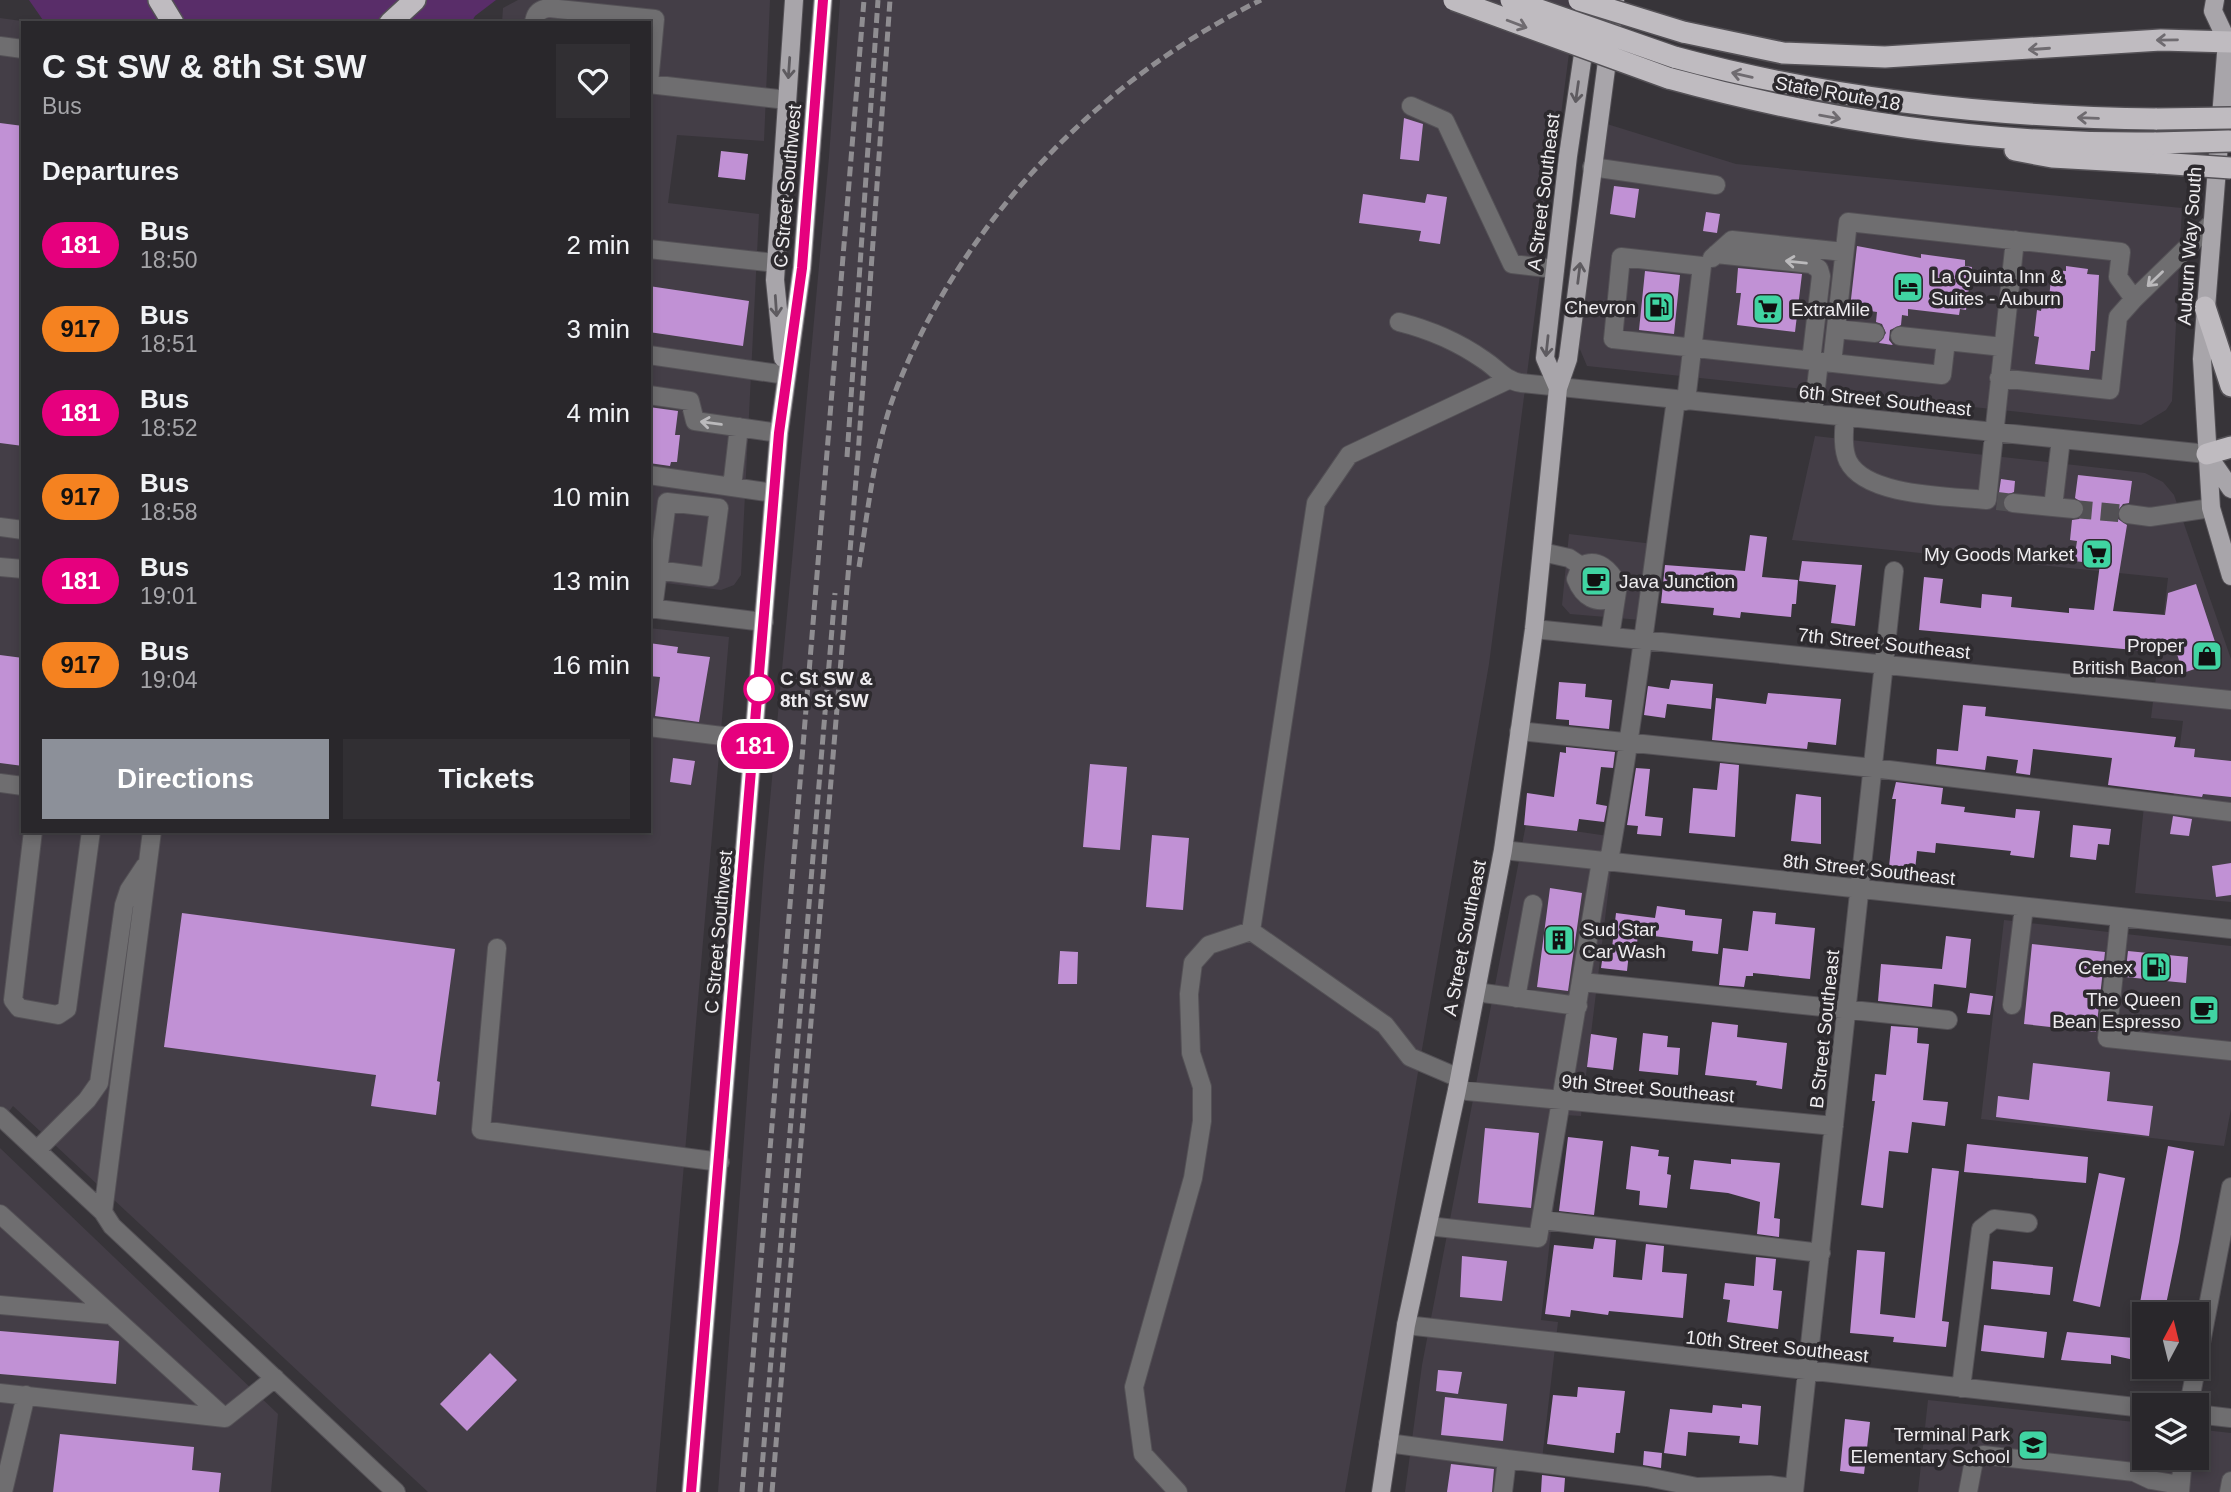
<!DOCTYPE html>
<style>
body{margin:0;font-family:Helvetica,sans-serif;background:#312f33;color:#f1f3f6;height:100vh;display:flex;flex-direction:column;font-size:26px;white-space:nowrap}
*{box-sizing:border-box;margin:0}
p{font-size:23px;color:#a5a5a9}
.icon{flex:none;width:38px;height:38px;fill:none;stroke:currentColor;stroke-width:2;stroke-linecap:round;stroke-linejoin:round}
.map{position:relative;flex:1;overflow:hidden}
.details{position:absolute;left:21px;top:21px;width:630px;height:812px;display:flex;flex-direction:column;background:#29272b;border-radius:0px;box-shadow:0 4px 10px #0003,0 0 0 2px #454447}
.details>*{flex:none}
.badge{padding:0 14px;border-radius:23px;font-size:24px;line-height:46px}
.needle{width:46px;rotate:7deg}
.fabs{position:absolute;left:2132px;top:1302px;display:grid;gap:14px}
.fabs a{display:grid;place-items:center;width:77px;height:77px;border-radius:0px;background:#29272b;box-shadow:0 4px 10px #0003,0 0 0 2px #454447;font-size:35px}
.map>.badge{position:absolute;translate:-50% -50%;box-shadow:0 0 0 4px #fff}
h2{padding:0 21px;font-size:26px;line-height:63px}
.round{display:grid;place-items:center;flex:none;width:74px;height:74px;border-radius:0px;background:#312f33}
.headline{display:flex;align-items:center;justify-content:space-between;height:119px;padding:0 21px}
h1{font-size:33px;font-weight:700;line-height:52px}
.cta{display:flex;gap:14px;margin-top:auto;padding:14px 21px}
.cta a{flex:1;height:80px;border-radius:0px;background:#8c9099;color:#fff;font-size:28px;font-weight:700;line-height:80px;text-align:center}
.cta a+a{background:#312f33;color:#f1f3f6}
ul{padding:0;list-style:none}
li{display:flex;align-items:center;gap:21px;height:84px;padding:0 21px}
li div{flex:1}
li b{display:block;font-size:26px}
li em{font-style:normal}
li .badge{min-width:77px;font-weight:700;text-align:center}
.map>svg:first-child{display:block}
</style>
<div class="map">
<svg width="2231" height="1492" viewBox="0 0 2231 1492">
<rect width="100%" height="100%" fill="#373439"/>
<path fill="#443e47" d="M518 0H770L764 141 677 135 668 203 759 214 741 575 734 585 721 590 649 581V23H502L503 8Z
M840 0H1576L1489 664 1345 1492H718L764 866 829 157Z
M0 18 36 23H23V831H649V628L729 637 656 1492H428L13 1106 0 1124Z
M1607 124 1736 164 2182 208 2172 401 2166 410 2141 425 1587 366 1579 347Z
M1815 436 2145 473 2163 482 2174 495 2231 659V902L2135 893 2145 796 2173 799 2183 721 2151 718 2168 578 1792 540Z
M1569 534 1662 545 1653 621 1570 614 1562 605Z
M1526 824 1615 837 1581 1116 1565 1115 1555 1195 1541 1320 1558 1322 1541 1468 1512 1464 1509 1492H1405L1422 1365Z
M2004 920 2231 946V1109L2224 1146 1981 1119Z
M0 1148 278 1414 271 1492H0Z
M1928 1400 2144 1423V1458H2196V1429L2231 1433V1492H1918Z"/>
<path fill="#592d69" d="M29 0H496L475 16 471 23H45Z"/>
<path fill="#c191d5" d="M1404 118 1423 124 1419 161 1400 159Z
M0 123 23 126V446L0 443Z
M721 151 748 154 745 180 718 177Z
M1614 186 1639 189 1635 218 1610 214Z
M1363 194 1425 203 1427 194 1447 197 1440 244 1419 241 1421 231 1359 223Z
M1706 212 1720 214 1717 233 1703 231Z
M1857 246 1921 258V254L1965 260V266L1972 267 1966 310 1960 309 1959 315 1908 309V316L1902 315 1901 325 1890 330 1889 340 1893 345 1879 343 1886 333 1882 324 1876 322 1877 312 1850 308Z
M2066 266 2088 269 2087 274 2099 275 2095 351H2091L2089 370 2035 364 2039 337 2034 336 2037 310 2041 311 2043 298H2049L2052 270 2066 271Z
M1738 268 1802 274 1795 332 1737 325 1741 293H1736Z
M1645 271 1680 275 1674 334 1639 330Z
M649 286 749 301 743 346 649 332Z
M649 407 678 411 675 435H680L677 462H671L670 466 649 463Z
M2078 475 2132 481 2129 503 2123 504 2117 512 2118 519 2127 525 2113 611 2165 615 2168 593 2196 584 2221 660 2183 673 2177 654 1919 630 1924 577 1943 579 1940 603 1981 608 1982 594 2012 597 2011 607 2069 613V608L2094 610 2100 564 2074 561 2077 541 2070 540 2072 520 2079 519 2085 511 2084 504 2075 498Z
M2001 479 2015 481 2014 492 2004 496 2002 506H1997Z
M1750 535 1767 537 1762 577 1798 580 1796 604H1792L1791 617 1741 612 1740 618 1713 615 1714 608 1661 603 1665 565 1745 571Z
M1802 561 1862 565 1855 626 1831 623 1836 585 1799 581Z
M649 643 678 647 677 653 710 657 699 722 655 716 660 677 649 676Z
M0 655 23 658V766L0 763Z
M1671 680 1713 684 1711 709 1667 704 1665 718 1644 715 1648 686 1669 689Z
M1559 682 1586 684 1585 697 1612 700 1609 729 1569 725V720L1556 719Z
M1768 693 1841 699 1836 745 1808 742 1807 749 1712 740 1716 698 1766 704Z
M1963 705 1986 707 1985 716 2176 737 2174 747 2195 749 2194 757 2231 761V797L2203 794 2202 797 2108 785 2112 758 2033 749 2030 775 2016 773 2018 760 1987 756 1985 770 1936 764 1937 749 1958 751Z
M1566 747 1615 752 1613 768 1601 767 1596 804 1607 806 1604 822 1579 819 1577 831 1524 825 1527 793 1554 797 1560 752 1566 753Z
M673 758 695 761 691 785 670 782Z
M1720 763 1739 765 1735 837 1689 833 1693 788 1717 790Z
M1090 764 1127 767 1120 850 1083 847Z
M1636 768 1650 769 1645 816 1663 818 1661 836 1637 834 1638 826 1627 825Z
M1896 782 1943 788 1941 804 1965 807 1964 812 2015 818 2016 809 2040 811 2034 858 2010 855 2011 851 1936 843 1935 853 1917 851 1915 870 1889 867 1896 799H1892Z
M1796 794 1821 797V844L1791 841Z
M2173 816 2192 819 2189 836 2170 834Z
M2073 825 2111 829 2109 845 2098 844 2096 860 2070 857Z
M1152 835 1189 838 1183 910 1146 907Z
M2231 863V895L2216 897 2212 866Z
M1550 888 1582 893 1568 991 1537 987Z
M1657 906 1685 910V915L1722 919 1718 954 1692 951 1693 941 1638 934 1636 953H1629L1627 971 1601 968 1604 947 1612 948 1616 913 1655 918Z
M1753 911 1776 913 1775 924 1815 928 1810 979 1753 973V976H1746L1744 987 1719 985 1723 948 1748 951Z
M182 913 455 949 437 1081 440 1082 436 1115 371 1106 376 1075 164 1047Z
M1946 936 1971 939 1966 988 1934 984 1932 1007 1878 1001 1881 964 1942 969Z
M2032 944 2105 952 2096 1032 2024 1024Z
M1060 951 1078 952 1077 984H1058Z
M2128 951 2188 957 2186 983 2125 977Z
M1970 993 1993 996 1990 1015 1967 1013Z
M1712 1022 1738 1025 1737 1037 1787 1043 1782 1089 1756 1085 1757 1081 1705 1075Z
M1891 1026 1918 1028 1917 1043 1929 1044 1923 1100 1948 1102 1945 1126 1912 1122 1908 1153 1889 1151 1883 1208 1861 1205 1875 1101H1872L1875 1074 1886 1075Z
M1643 1033 1668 1036 1667 1047 1680 1048 1678 1075 1639 1071Z
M1591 1034 1617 1038 1613 1070 1587 1067Z
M2033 1063 2110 1072 2107 1101 2153 1106 2149 1136 1996 1117 1998 1096 2029 1100Z
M1485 1128 1539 1133 1531 1208 1478 1203Z
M1568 1137 1603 1141 1594 1215 1559 1211Z
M1967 1144 2088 1157 2086 1183 1964 1172Z
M1631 1146 1659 1150 1658 1156 1669 1157 1667 1174 1671 1175 1667 1208 1639 1205 1640 1191 1626 1189Z
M2168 1146 2194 1151 2179 1242 2164 1314H2138Z
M1731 1159 1780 1163 1774 1218 1780 1219 1779 1237 1757 1234 1760 1202 1728 1193 1690 1189 1694 1160 1731 1164Z
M1932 1168 1959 1171 1942 1321 1949 1322 1946 1347 1893 1342 1894 1337 1850 1333 1857 1250 1885 1252 1880 1314 1915 1318Z
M2099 1173 2125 1178 2100 1307 2073 1301Z
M1595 1238 1616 1240 1613 1277 1642 1280 1646 1244 1664 1246 1662 1272 1687 1274 1683 1318 1609 1311 1608 1315 1571 1310 1570 1317 1545 1314 1554 1245 1593 1249Z
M1462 1256 1507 1261 1502 1301 1460 1297Z
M1756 1257 1776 1259 1773 1290 1782 1291 1778 1329 1727 1322 1730 1300 1723 1299 1725 1283 1754 1286Z
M1993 1261 2053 1267 2050 1295 1991 1289Z
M1984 1325 2047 1332 2044 1358 1981 1351Z
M0 1331 119 1341 116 1384 0 1374Z
M2067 1332 2144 1339V1362L2111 1355V1364L2061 1360Z
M490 1353 517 1380 467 1431 440 1404Z
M1438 1370 1462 1372 1458 1394 1436 1391Z
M1578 1387 1625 1391 1620 1433H1616L1614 1453 1547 1444 1553 1395 1577 1397Z
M1445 1397 1507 1404 1503 1441 1441 1435Z
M1742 1404 1761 1406 1758 1445 1739 1443 1740 1436 1688 1432 1686 1456 1664 1453 1670 1409 1712 1413 1713 1405 1742 1408Z
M1845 1419 1870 1422 1864 1474 1840 1471Z
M60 1434 194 1447 192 1470 221 1473 219 1492H53Z
M1644 1451 1662 1453 1661 1468 1643 1465Z
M1451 1464 1494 1469 1492 1492H1447Z
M1542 1475 1565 1478 1564 1492H1541Z"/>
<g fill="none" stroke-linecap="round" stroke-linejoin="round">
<path stroke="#525054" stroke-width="18" stroke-dasharray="18 9" stroke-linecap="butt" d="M1997 501 2013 503
M2074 509 2128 514"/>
<g stroke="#545156" stroke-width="20">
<path id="minor" d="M534 23C535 13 540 9 549 8L655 19 649 83
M0 46 23 49
M649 84 787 100
M1411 106 1445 121 1512 264 1555 269
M1592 167 1716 185
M649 249 775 263
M1716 254 1811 264 1819 269 1821 276 1811 361
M1712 258 1732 240 1844 252
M2134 299 2211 224
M1399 322C1431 330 1457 341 1484 360 1498 369 1504 380 1521 383L2207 454
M1836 329 1875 333
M1900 336 2003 347
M649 355 786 375
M1832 363 1848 222 2121 252 2118 277 2134 299 2118 317 2110 390 1999 378
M649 395 690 401 695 421 779 433
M1686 401 1702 266 1621 257 1613 339C1723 351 1833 363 1942 375L1946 341
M1813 413 1819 362
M1845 417C1844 430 1842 448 1848 461 1866 497 1951 496 1987 500L2015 240
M649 475 774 493
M732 487 739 427
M2013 503 2053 507 2061 439
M2053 507 2074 509
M2128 514 2150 517 2211 508
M0 527 23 530
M1542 552 1569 558 1581 566
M0 567 23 569
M649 569 710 577 719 508 667 502 653 609
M649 608 764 622
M1534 629 2231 700
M1610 636 1618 585C1610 570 1598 557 1581 566L1576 579C1583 597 1596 605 1614 597
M649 727 755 740
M1519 731 1873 768 2231 812
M0 783 23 786
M33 831 13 1000 19 1008 58 1015 67 1009 91 831
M152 831 103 1212 112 1226 396 1492
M1503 850 2231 929
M1609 861C1636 708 1654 554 1676 400
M2120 917 2107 1038 2231 1051
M497 948 481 1130 720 1162
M1582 982 1948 1020
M1476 992 1578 1006
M1516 998 1533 904
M2012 1005 2024 907
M1459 1078 1410 1057 1385 1025 1251 931 1316 503 1349 455 1508 380
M1457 1090 1834 1126
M0 1116 103 1212
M38 1149 87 1100 99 1083 124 905 129 890 145 866
M0 1214 225 1418 275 1378
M1542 1220 1821 1253
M1428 1226 1538 1238 1601 861
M0 1305 111 1315
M1406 1325 2144 1408
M1961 1388 1981 1229 1994 1219 2028 1223
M0 1393 225 1418
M2189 1405 2231 1187
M2196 1414 2231 1418
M1388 1443 1507 1459 1503 1492
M1507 1459 1647 1477 1697 1487 1770 1485 1794 1488
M3 1492 26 1395
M1178 1492 1143 1454 1134 1387 1193 1178 1202 1121V1087L1191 1053 1189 994 1193 963 1209 945 1251 931
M1794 1492 1894 571
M1968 1492 1974 1460 1983 1455 2134 1472 2151 1480 2180 1485
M2180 1492 2183 1458
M2229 1492 2231 1481"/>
</g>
<g stroke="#545156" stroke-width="20">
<path id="major" d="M2215 0 2213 11 2227 41 2202 359 2211 508 2231 576
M783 358 775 280 794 0
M1558 388 1545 358 1568 156 1591 0
M2209 457 2231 489
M691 1492 779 433 802 268 823 0
M1381 1492 1406 1325 1457 1090 1503 850 1534 629 1558 388 1568 359 1615 0"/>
</g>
<g stroke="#545156" stroke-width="24">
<path id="highway" d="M159 0 173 23
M390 23 415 0
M1683 32 1783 53 1885 57 2161 40 2231 42
M1674 57C1832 100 1993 117 2157 119
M1668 78C1828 122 1989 145 2156 143
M2015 150 2052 157 2159 163
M2205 307 2231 386
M2207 454 2231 447"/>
</g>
<use href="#minor" stroke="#6f6e70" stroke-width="18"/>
<use href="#major" stroke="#a8a5aa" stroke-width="18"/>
<use href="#highway" stroke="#bfbbc0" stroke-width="21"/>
<path stroke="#8f8d91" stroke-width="5" stroke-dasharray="10 5" stroke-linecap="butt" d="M847 457 878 0
M859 567C869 504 875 439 900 380 968 215 1101 79 1261 0
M742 1492 864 0
M760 1492 835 593
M772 1492 858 455 890 0"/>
<g stroke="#545156" stroke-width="24" stroke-linecap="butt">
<path id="highway-bridge" d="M1454 0 1668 78
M1511 0 1674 57
M1579 0 1683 32
M2157 119 2231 118
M2156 143 2231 141
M2159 163 2231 168"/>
</g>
<use href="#highway-bridge" stroke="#bfbbc0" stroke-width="21"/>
</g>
<defs><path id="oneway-shaft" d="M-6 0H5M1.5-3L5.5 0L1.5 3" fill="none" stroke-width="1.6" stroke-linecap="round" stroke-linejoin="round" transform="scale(1.75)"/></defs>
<g stroke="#6f6b70">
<use href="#oneway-shaft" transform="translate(1517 24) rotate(21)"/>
<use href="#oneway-shaft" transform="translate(2167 40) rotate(179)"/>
<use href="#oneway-shaft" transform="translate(2039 49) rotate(176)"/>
<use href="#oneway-shaft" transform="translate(1742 75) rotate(-167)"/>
<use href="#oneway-shaft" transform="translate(1830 117) rotate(10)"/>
<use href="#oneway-shaft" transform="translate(2088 118) rotate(-178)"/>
</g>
<g stroke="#5e5b60">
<use href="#oneway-shaft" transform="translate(789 68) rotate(94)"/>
<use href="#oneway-shaft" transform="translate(1577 92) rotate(98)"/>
<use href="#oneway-shaft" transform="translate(1579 273) rotate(-83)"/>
<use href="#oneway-shaft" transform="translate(776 306) rotate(86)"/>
<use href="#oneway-shaft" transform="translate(1547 346) rotate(96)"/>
</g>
<g stroke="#bbbabc">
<use href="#oneway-shaft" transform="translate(1796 262) rotate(-174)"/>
<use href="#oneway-shaft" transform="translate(2155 279) rotate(136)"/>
<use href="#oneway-shaft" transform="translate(711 423) rotate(-172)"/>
</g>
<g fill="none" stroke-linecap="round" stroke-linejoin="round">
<g stroke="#fff" stroke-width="16">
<path id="line" d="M691 1492 779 433 802 268 823 0"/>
</g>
<use href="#line" stroke="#e6007e" stroke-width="10"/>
</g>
<defs>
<g id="hotel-square" transform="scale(1.575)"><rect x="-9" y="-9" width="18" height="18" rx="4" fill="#40d4a2" stroke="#2d2a2e"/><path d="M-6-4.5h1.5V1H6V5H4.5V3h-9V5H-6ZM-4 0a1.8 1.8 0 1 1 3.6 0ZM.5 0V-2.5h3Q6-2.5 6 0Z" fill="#111"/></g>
<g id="fuel-square" transform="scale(1.575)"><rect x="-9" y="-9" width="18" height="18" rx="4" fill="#40d4a2" stroke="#2d2a2e"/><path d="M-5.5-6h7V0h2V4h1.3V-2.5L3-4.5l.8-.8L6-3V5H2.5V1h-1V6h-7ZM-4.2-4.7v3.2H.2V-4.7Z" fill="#111"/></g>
<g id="supermarket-square" transform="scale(1.575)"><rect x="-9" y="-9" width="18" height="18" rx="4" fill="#40d4a2" stroke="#2d2a2e"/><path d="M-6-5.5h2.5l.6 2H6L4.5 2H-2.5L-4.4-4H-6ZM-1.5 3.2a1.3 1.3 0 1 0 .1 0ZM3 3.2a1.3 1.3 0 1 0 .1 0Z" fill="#111"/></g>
<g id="cafe-square" transform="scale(1.575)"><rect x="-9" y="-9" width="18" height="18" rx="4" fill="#40d4a2" stroke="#2d2a2e"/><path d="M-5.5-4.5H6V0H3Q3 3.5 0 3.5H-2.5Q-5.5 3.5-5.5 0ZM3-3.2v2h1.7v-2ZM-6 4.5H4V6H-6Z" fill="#111"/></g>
<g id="shop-square" transform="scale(1.575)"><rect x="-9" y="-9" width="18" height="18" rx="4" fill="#40d4a2" stroke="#2d2a2e"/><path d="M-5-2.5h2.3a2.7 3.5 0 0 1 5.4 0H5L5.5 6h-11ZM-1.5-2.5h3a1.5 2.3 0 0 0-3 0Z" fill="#111"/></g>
<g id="building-square" transform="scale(1.575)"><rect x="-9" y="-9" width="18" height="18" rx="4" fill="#40d4a2" stroke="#2d2a2e"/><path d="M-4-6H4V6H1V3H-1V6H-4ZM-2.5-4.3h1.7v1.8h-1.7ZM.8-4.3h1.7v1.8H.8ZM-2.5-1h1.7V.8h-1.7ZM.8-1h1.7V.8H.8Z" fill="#111"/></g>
<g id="school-square" transform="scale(1.575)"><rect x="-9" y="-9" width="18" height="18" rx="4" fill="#40d4a2" stroke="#2d2a2e"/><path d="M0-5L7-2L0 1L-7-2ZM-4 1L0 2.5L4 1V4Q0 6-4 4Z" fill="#111"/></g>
</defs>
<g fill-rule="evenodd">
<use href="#hotel-square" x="1908" y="287"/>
<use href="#fuel-square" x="1659" y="307"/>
<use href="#supermarket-square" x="1768" y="309"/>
<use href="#supermarket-square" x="2097" y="554"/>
<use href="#cafe-square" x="1596" y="581"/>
<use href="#shop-square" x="2207" y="656"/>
<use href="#building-square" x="1559" y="940"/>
<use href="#fuel-square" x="2156" y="967"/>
<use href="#cafe-square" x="2204" y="1010"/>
<use href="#school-square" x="2033" y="1445"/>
</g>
<circle fill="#fff" stroke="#e6007e" stroke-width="3.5" cx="759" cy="689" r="14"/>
<g text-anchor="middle" stroke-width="7" stroke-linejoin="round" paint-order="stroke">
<g font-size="19" fill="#eeecef" stroke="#2d2a2e">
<text transform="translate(1838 93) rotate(10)" y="7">State Route 18</text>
<text transform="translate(787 186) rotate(-85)" y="7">C Street Southwest</text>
<text transform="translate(1543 192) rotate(-83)" y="7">A Street Southeast</text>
<text transform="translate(2189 246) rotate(-86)" y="7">Auburn Way South</text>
<text transform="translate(1885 400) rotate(6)" y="7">6th Street Southeast</text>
<text transform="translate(1884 643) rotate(6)" y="7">7th Street Southeast</text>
<text transform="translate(1869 869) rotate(6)" y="7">8th Street Southeast</text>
<text transform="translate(718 932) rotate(-85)" y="7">C Street Southwest</text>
<text transform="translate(1464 938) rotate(-79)" y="7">A Street Southeast</text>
<text transform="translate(1824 1029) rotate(-84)" y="7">B Street Southeast</text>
<text transform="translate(1648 1088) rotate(5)" y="7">9th Street Southeast</text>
<text transform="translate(1777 1346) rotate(6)" y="7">10th Street Southeast</text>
</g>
<g font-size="19" fill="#eeecef" stroke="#2d2a2e" text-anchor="end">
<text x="1931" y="283" text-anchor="start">La Quinta Inn &amp;<tspan x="1931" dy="22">Suites - Auburn</tspan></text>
<text x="1636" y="314">Chevron</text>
<text x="1791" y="316" text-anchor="start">ExtraMile</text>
<text x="2074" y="561">My Goods Market</text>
<text x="1619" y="588" text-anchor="start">Java Junction</text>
<text x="2184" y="652">Proper<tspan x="2184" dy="22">British Bacon</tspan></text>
<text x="1582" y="936" text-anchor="start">Sud Star<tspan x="1582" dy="22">Car Wash</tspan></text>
<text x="2133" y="974">Cenex</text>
<text x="2181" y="1006">The Queen<tspan x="2181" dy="22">Bean Espresso</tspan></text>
<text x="2010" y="1441">Terminal Park<tspan x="2010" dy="22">Elementary School</tspan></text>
</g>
<g font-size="19" font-weight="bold" fill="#eeecef" stroke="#2d2a2e" text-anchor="start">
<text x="780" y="685">C St SW &amp;<tspan x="780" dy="22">8th St SW</tspan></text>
</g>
</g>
</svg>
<div class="fabs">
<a><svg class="needle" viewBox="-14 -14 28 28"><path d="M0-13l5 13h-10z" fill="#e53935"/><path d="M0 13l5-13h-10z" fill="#a5a5a9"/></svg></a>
<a><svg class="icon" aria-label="layers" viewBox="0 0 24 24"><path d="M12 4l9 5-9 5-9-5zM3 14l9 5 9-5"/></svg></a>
</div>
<b class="badge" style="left:755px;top:746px;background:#e6007e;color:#fff">181</b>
<section class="details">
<div class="headline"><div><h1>C St SW &amp; 8th St SW</h1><p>Bus</p></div><a class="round"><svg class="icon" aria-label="heart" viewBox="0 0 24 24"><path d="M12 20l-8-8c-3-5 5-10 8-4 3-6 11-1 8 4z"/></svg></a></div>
<h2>Departures</h2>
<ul>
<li><span class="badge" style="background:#e6007e;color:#fff">181</span><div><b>Bus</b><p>18:50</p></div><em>2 min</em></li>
<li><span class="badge" style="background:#f58220;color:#111">917</span><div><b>Bus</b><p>18:51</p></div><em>3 min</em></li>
<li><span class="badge" style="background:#e6007e;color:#fff">181</span><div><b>Bus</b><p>18:52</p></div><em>4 min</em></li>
<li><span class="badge" style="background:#f58220;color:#111">917</span><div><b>Bus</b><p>18:58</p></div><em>10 min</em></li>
<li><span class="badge" style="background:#e6007e;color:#fff">181</span><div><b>Bus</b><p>19:01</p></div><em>13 min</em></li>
<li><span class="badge" style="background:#f58220;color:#111">917</span><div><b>Bus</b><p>19:04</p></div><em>16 min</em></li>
</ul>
<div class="cta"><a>Directions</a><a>Tickets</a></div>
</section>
</div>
